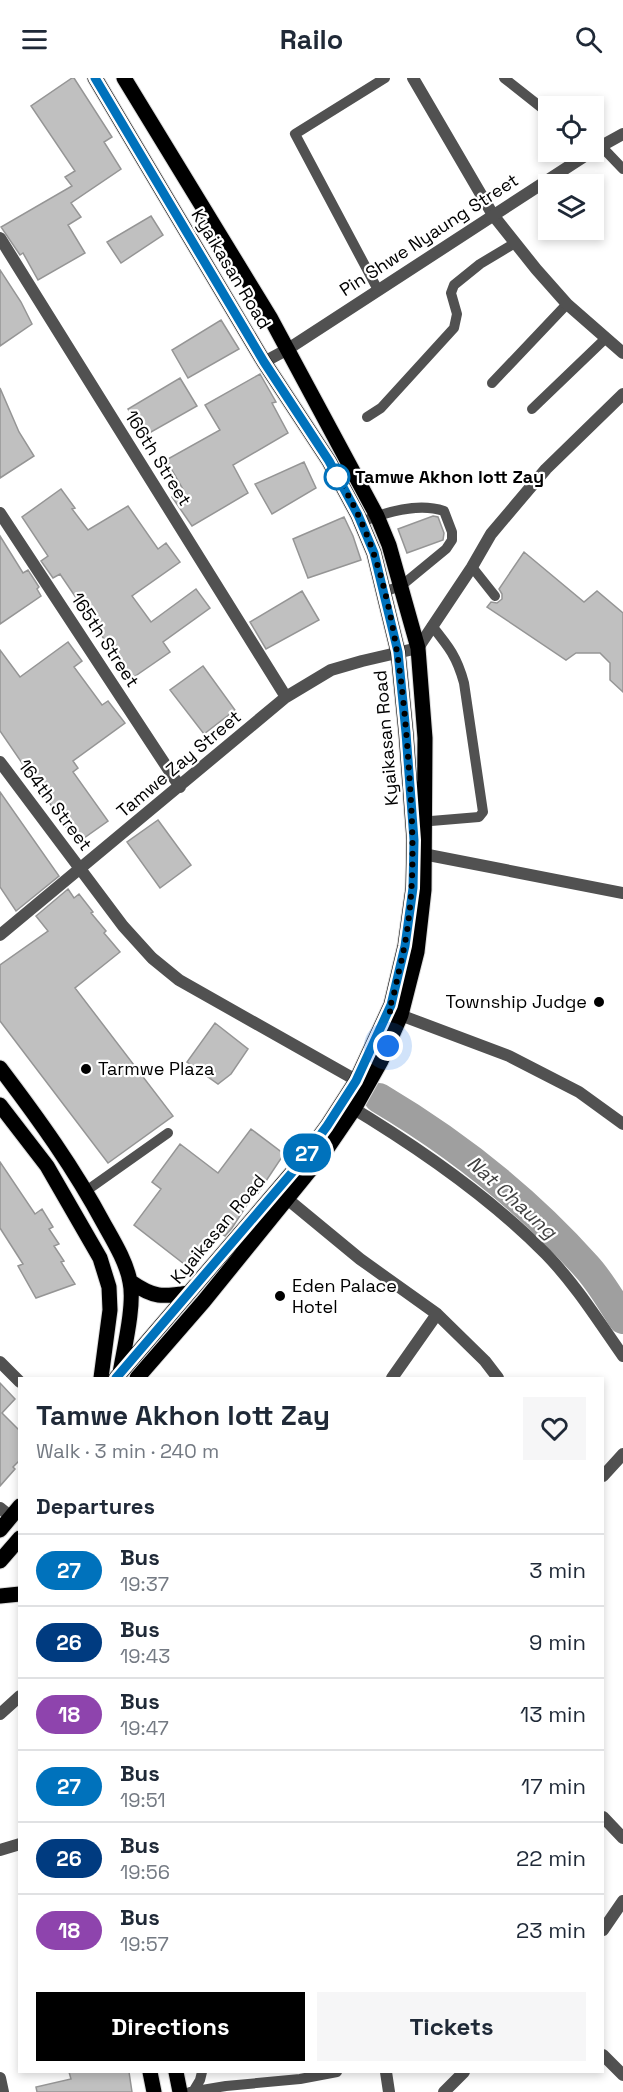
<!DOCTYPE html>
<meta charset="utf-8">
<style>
body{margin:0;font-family:"Space Grotesk",sans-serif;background:#f6f6f7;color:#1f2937;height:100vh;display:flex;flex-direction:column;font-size:22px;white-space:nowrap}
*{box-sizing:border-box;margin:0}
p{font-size:20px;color:#747a83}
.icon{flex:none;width:33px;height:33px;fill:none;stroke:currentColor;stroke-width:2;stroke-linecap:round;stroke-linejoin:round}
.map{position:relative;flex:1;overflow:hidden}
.sheet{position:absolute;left:18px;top:1299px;width:586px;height:696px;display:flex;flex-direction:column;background:#fff;border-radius:0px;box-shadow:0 3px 9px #0003}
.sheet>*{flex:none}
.badge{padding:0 12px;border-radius:20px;font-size:21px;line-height:39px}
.buttons{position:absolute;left:538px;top:18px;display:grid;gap:12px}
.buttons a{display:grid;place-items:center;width:66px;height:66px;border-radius:0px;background:#fff;box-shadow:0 3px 9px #0003;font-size:30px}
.you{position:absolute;width:30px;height:30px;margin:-15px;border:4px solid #fff;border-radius:50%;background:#1a73e8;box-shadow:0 0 0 9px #1a73e833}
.map>.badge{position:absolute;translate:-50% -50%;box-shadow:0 0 0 3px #fff}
h2{padding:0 18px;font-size:22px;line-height:54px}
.round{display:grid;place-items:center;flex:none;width:63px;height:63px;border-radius:0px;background:#f6f6f7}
.overview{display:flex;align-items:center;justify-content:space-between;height:102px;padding:0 18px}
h1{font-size:28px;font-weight:600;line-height:45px}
.cta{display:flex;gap:12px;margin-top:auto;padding:12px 18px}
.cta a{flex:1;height:69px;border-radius:0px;background:#000;color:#fff;font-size:24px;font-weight:600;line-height:69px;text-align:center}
.cta a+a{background:#f6f6f7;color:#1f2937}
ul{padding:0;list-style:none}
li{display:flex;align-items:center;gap:18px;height:72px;padding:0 18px;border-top:2px solid #e0e1e3}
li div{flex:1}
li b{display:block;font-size:22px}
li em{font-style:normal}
li .badge{min-width:66px;font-weight:700;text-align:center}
header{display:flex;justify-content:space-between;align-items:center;height:78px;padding:0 18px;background:#fff;font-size:27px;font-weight:600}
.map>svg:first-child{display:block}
</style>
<header><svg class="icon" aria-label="menu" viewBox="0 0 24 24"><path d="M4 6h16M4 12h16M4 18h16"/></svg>Railo<svg class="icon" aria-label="search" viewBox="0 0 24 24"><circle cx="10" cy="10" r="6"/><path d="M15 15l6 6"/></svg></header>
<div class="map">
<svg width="623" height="2014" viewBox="0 0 623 2014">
<rect width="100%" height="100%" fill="#fff"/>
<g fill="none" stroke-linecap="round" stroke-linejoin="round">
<path stroke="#9f9f9f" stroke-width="30" d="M379 1020C455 1065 527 1122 586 1188 600 1203 611 1223 623 1241"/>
</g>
<path fill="#c0c0c0" stroke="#959595" stroke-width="1.5" d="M72 0H74L112 59 104 64 121 91 71 125 81 139 68 147 85 175 38 202 23 175 20 177 1 149 72 108 65 99 75 93 31 28Z
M151 138 163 157 121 185 107 164Z
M0 192 21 224 32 246 0 268Z
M221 242 239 271 188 300 172 272Z
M260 296 276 324 272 325 288 355 233 387 248 415 192 448 172 419 184 413 166 382 220 352 205 327Z
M180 300 197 328 144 358 128 331Z
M0 310 19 354 34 378 0 400Z
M304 384 316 410 272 436 255 406Z
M61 411 75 430 72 431 88 452 128 428 158 471 166 465 180 484 132 518 151 544 196 511 210 530 163 564 170 574 131 601 60 496 53 500 41 483 48 478 22 439Z
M433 438 438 439 444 455 443 462 407 475 398 451Z
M344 439 353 458 361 482 308 500 293 461Z
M0 458 23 495 28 492 39 509 37 511 41 518 0 546Z
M524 474 584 524 597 513 623 535V614L610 602V585L600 575H576L566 582 487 529 491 524 497 525 502 521V516L499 511Z
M302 513 319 542 266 571 250 544Z
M68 564 82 583 74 589 102 627 108 623 125 645 73 683 78 690 73 694 108 743 77 765 0 653V572L20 599Z
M203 588 235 632 204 656 170 612Z
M0 714 59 798 16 833 0 809Z
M158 742 191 787 160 810 127 764Z
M68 811 74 820 79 816 93 834 91 835 106 853 104 855 120 874 75 910 173 1038 108 1085 0 943V887L48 853 36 838Z
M215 945 248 971 231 996 218 1006 187 984Z
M251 1051 284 1076 258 1115 256 1113 232 1150 225 1158 219 1154 188 1189 134 1147 161 1111 152 1104 180 1066 218 1095Z
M0 1084 35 1136 42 1131 53 1149 49 1151 59 1166 54 1168 64 1183 61 1184 75 1206 36 1220 18 1188 23 1186 0 1150Z
M0 1305 15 1321 2 1335 20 1353V1382L13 1389 15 1391 0 1408Z
M69 1994H129L132 2014H37L36 2009 71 2001Z"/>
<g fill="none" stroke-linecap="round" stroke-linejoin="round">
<g stroke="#dbdbdb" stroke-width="17">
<path id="primary" d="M95 0 264 284 329 383 358 437 374 475 398 574 406 655 414 762 413 810 405 868 391 927 356 1003 327 1048 296 1090 116 1300
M124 0 271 241 377 438 389 467 418 570 425 660 424 812 417 874 401 937 381 983 354 1031 324 1075 204 1223 137 1300
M0 990C38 1040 74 1090 104 1146 113 1162 127 1185 130 1204 135 1226 124 1271 120 1295
M0 1027 47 1088 100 1180 109 1209 110 1232 101 1300
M131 1204C154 1220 162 1219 189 1215
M0 1452 20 1428
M0 1483 20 1460
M0 1518 20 1516
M150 1994 154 2014
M176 1994 180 2014"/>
</g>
<path stroke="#515151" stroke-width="10" d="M504 0 542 30 549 43
M601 68 623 91
M566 74 572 84
M378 212 295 56 385 0
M492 305 567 226
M532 331 606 260
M367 339 381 330 454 250 457 236 451 215 454 207 480 186 515 165
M361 444C386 434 418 424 444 433L452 454V462L446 471 401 508 383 514
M472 489 495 518
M419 744 479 739 483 734 464 605C457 579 449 569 432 548
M86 1113 168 1055
M194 2012 200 2002 202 1994
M190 2014 226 2008 300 2001 337 1994"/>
<path stroke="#515151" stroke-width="12" d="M413 0 493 137 536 191 567 226 623 275
M0 160 286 619
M0 435 180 709
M0 684 123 848 152 880 179 902 363 1006
M418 775 623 815
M0 857 286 619 331 592 362 583 418 570 472 489 491 456 546 391 623 316
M392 934 509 978 579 1014 623 1046
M346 1026C416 1068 489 1118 546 1176 576 1207 599 1244 623 1278
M280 1115 360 1181 437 1236 485 1283 498 1300
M0 1284 20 1304
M392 1300 437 1236
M603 1398 623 1376
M0 1430 11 1439
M0 1636 20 1618
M603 1739 623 1760
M0 1772 20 1766
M603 1852 623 1823
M603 1977 623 1997
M386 1994 389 2014
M0 2000 3 2014
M444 2014 464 1994"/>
<path stroke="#515151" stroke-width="12" d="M594 72 623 56
M264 284 288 271 591 74"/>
<use href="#primary" stroke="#000" stroke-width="15"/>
</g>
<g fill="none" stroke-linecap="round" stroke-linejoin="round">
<g stroke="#fff" stroke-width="14">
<path id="line" d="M95 0 264 284 329 383 358 437 374 475 398 574 406 655 414 762 413 810 405 868 391 927 356 1003 327 1048 296 1090 116 1300"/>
</g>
<use href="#line" stroke="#0072bc" stroke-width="9"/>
<path stroke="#000" stroke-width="6" stroke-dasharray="0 10.8" d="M337 399C391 480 403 598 409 693 414 763 416 825 399 893 396 906 394 920 388 933L400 936 388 968"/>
</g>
<circle fill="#fff" stroke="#0072bc" stroke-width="3" cx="337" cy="399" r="12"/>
<g fill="#000" stroke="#fff" stroke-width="2">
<circle cx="599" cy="924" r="6"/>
<circle cx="86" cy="991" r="6"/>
<circle cx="280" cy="1218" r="6"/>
</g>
<g text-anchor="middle" stroke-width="4.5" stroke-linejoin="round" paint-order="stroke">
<g font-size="18" fill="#000" stroke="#fff">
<text transform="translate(429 157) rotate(-33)" y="6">Pin Shwe Nyaung Street</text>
<text transform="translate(231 191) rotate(59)" y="6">Kyaikasan Road</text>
<text transform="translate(158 380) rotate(58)" y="6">166th Street</text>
<text transform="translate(105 562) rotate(57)" y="6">165th Street</text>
<text transform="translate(386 660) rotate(-95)" y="6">Kyaikasan Road</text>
<text transform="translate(179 686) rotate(-40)" y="6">Tamwe Zay Street</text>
<text transform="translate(55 727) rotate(53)" y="6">164th Street</text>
<text transform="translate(218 1151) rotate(-50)" y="6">Kyaikasan Road</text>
</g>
<g font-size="18" font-weight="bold" fill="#000" stroke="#fff" text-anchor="start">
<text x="355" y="405">Tamwe Akhon lott Zay</text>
</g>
<g font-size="18" fill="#000" stroke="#fff" text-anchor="start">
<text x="587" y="930" text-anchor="end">Township Judge</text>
<text x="98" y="997">Tarmwe Plaza</text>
<text x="292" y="1214">Eden Palace<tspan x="292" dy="21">Hotel</tspan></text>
</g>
<g font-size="20" font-style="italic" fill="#404040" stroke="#fff">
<text transform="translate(512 1119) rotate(42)" y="7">Nat Chaung</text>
</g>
</g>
</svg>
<div class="buttons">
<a><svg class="icon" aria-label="locate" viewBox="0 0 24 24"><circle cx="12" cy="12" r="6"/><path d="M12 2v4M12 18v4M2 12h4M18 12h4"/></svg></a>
<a><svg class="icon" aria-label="layers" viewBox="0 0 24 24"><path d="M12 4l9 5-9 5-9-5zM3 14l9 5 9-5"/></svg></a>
</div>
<div class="you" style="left:388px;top:968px"></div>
<b class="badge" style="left:307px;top:1075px;background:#0072bc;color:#fff">27</b>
<section class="sheet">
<div class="overview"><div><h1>Tamwe Akhon lott Zay</h1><p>Walk · 3 min · 240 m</p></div><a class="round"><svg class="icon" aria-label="heart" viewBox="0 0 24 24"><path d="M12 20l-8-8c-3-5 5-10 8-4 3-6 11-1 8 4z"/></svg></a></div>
<h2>Departures</h2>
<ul>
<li><span class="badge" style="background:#0072bc;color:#fff">27</span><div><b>Bus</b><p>19:37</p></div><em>3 min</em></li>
<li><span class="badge" style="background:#003b80;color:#fff">26</span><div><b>Bus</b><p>19:43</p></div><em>9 min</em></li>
<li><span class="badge" style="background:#8e44ad;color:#fff">18</span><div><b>Bus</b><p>19:47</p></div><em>13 min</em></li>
<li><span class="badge" style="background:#0072bc;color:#fff">27</span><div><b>Bus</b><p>19:51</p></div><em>17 min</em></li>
<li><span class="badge" style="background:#003b80;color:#fff">26</span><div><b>Bus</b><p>19:56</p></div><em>22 min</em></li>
<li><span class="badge" style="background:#8e44ad;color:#fff">18</span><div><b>Bus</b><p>19:57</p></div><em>23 min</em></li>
</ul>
<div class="cta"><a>Directions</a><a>Tickets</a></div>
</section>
</div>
